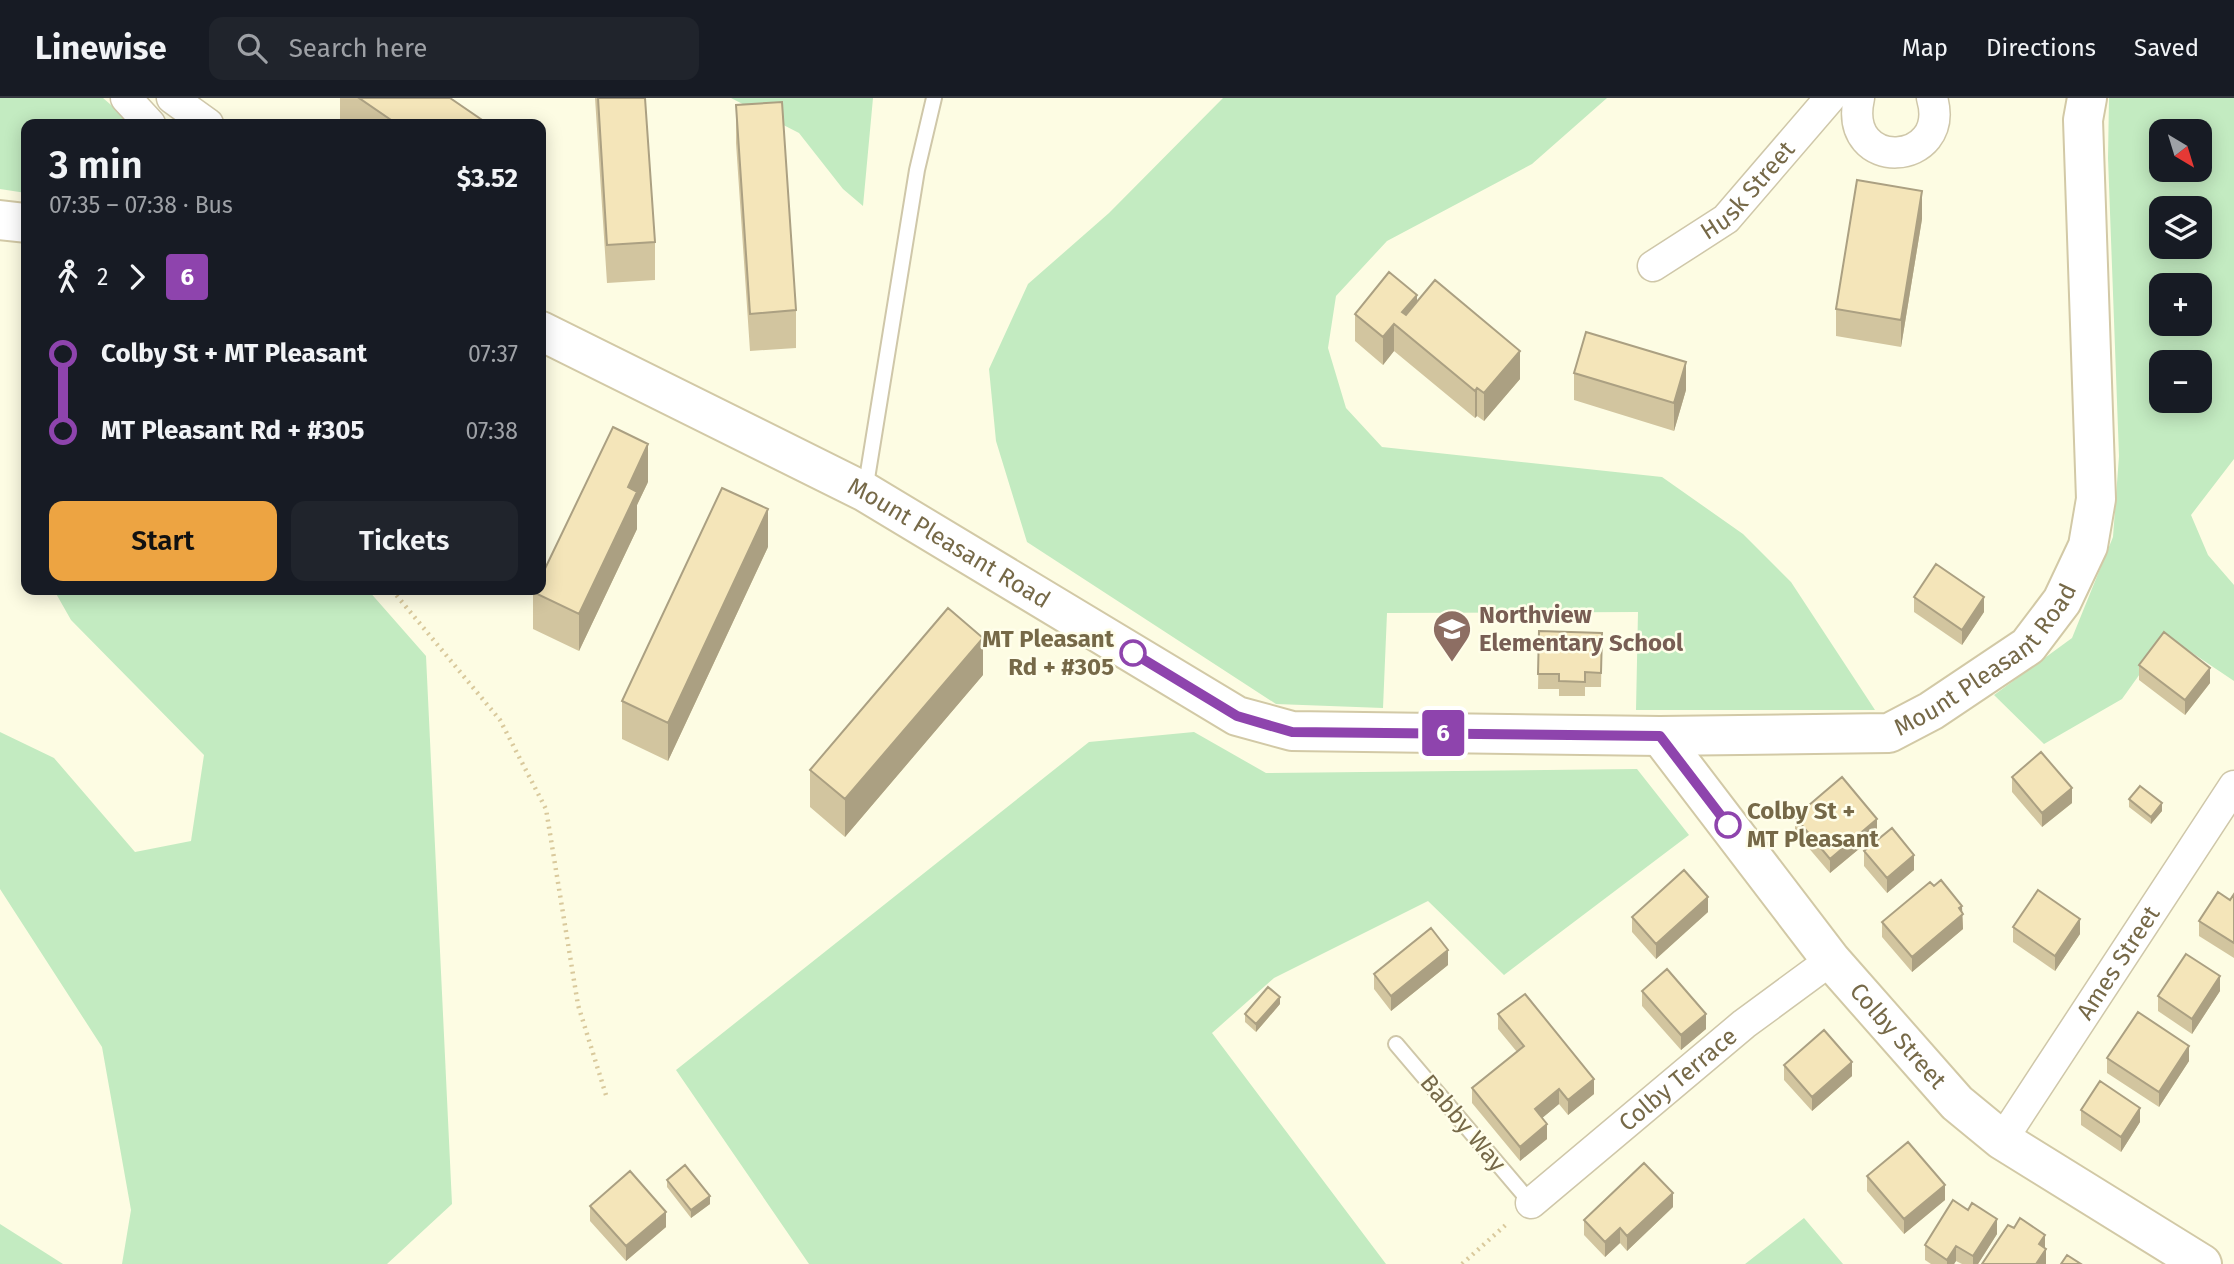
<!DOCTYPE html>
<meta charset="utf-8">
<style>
body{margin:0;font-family:"Fira Sans",sans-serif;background:#20242c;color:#f1f3f6;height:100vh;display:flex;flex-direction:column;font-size:26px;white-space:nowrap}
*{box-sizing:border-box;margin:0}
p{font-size:23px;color:#9ea1a6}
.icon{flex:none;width:38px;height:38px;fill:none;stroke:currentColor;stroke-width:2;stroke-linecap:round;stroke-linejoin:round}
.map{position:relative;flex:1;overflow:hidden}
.details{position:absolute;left:21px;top:21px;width:525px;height:476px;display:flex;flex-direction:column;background:#171b24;border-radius:14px;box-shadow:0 4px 18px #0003}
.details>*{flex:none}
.badge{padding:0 14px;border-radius:5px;font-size:24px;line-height:46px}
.needle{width:46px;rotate:142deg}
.fabs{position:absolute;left:2149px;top:21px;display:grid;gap:14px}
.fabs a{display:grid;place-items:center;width:63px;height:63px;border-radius:14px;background:#171b24;box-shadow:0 4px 18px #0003;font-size:35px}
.map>.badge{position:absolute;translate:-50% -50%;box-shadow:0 0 0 4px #fff}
.legs{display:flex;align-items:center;gap:10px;height:77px;padding:0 28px;font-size:23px}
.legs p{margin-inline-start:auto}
.overview{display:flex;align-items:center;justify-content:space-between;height:119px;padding:0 28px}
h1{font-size:38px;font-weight:600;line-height:52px}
.action{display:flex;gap:14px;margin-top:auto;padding:14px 28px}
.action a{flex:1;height:80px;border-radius:14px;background:#eda442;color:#111;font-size:28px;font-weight:600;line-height:80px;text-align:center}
.action a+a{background:#20242c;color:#f1f3f6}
ul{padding:0 28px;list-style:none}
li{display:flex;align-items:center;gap:24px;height:77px;font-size:26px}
li i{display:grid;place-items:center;width:10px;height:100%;margin:0 9px;background:currentColor}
li i::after{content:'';width:18px;height:18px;margin:-9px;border:5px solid;border-radius:50%;background:#171b24}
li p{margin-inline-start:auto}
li:first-child i{background:linear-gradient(#0000 50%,currentColor 0)}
li:last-child i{background:linear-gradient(currentColor 50%,#0000 0)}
header{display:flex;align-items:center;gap:42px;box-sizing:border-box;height:98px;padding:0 35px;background:#171b24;border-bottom:2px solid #363941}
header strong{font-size:33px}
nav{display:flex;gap:38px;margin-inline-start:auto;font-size:24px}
.search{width:490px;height:63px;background:#20242c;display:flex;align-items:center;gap:18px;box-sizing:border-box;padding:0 24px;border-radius:14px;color:#9ea1a6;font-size:26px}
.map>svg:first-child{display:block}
</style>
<header>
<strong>Linewise</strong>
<div class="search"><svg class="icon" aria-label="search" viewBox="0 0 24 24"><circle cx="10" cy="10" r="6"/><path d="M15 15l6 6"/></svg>Search here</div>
<nav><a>Map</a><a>Directions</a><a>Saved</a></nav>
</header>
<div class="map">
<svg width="2234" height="1166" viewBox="0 0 2234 1166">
<rect width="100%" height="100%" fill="#fdfce3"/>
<path fill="#c3ebc1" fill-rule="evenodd" d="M0 0H103L133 26H26V95L0 91Z
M731 0H873L863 108 843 91 799 35Z
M1223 0H1607L1532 66 1387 143 1336 198 1328 250 1346 310 1382 349 1662 379 1743 436 1791 484 1875 612H1636L1638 514 1387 515 1383 610 1276 606 1027 444 996 343 989 271 1028 186 1109 115Z
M2109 0H2234V361L2191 417 2208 457 2234 487V583L2167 538 2122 601 2044 646 1994 597 2072 540 2113 439 2119 358 2108 60ZM2161 33H2200V72H2161ZM2161 110H2200V149H2161ZM2161 187H2200V226H2161ZM2161 264H2200V303H2161Z
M54 492H368L426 558 452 1106 387 1166H122L131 1112 102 949 0 791V634L54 660 135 754 191 743 204 657 71 522Z
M1194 634 1266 675 1637 671 1689 737 1504 877 1428 803 1274 880 1212 935 1386 1166H809L676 972 1089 644Z
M1804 1120 1843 1166H1745Z
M0 1126 63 1166H0Z"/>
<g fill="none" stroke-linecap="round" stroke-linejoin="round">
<g stroke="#cfc7a9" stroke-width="18">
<path id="lane" d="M865 393 917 72 934 0
M1396 946 1531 1105"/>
</g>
<g stroke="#cfc7a9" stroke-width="33">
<g id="street">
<path d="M126 0 150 26"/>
<path d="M172 0 208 26"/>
<path d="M1859 0C1842 76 1952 69 1932 0"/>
<path id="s1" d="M1653 168 1726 121 1830 0"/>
<path id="s2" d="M2002 1042 2234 688"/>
<path id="s3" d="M1531 1105 1744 926 1831 862"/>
</g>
</g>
<g stroke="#d2c9a6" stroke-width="42">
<g id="secondary">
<path d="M0 122 26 125"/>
<path id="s4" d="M541 233 865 394 1237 618 1292 633 1660 638 1889 635 1931 613 2028 548 2062 503 2088 448 2096 401 2083 22 2087 0"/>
<path id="s5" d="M1660 638 1831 862 1957 1005 2002 1042 2202 1166"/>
</g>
</g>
<path stroke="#d9c99c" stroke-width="4.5" stroke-dasharray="2 5" stroke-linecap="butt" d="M392 492 500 622 546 711 578 907 606 997
M1462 1166 1509 1124"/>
<use href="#lane" stroke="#fff" stroke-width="14"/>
<use href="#street" stroke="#fff" stroke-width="30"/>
<use href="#secondary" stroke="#fff" stroke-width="38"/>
</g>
<path fill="#d2c59f" d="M340 0H450L488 26H343L340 24Z
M595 0H645L655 144V182L607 185Z
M736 7 796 212V250L750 253 736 45Z
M1922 121 1901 249 1836 238V211Z
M1417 204 1520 281 1484 323 1477 318 1475 320 1394 253 1383 267 1355 243V216Z
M1574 275 1686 292 1674 333 1574 302Z
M648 384 637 407V431L579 553 533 531V494Z
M768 449 668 663 622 641V603Z
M1914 499 1984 514 1962 547 1914 514Z
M1539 533 1602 535 1601 589H1585V598H1559V591H1538Z
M2139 567 2210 585 2185 617 2139 582Z
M983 577 845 739 810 709V672Z
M2012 679 2072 705 2042 729 2012 694Z
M2129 701 2162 713 2151 726 2129 709Z
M1795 719 1877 736 1830 775 1795 734Z
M1864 753 1914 772 1887 795 1864 768Z
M1934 788 1962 814 1963 831 1912 874 1882 839V824Z
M2234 796V860L2199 838V823L2230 802Z
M1708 814 1656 861 1632 834V819Z
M2013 829 2080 836 2055 873 2013 844Z
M1448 867 1391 913 1374 891V876Z
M1642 893 1706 931 1681 952 1642 908Z
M2220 893 2192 936 2158 913V898Z
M1280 906 1256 934 1245 924V916Z
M1498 916 1594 996 1568 1017 1559 1006 1542 1020 1547 1041 1520 1063 1472 1005V990L1517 954 1498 931Z
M2107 960 2189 963 2159 1009 2107 975Z
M1784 967 1852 978 1812 1013 1784 982Z
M2081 1012 2140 1024 2121 1054 2081 1027Z
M1867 1078 1945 1102 1904 1136 1867 1093Z
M667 1082 710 1106 691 1120 667 1089Z
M590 1108 666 1129 626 1163 590 1123Z
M1673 1109 1627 1153 1620 1145 1605 1159 1584 1137V1122Z
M1997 1136 1978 1166H1962L1956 1163 1954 1166H1931L1925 1162V1147Z"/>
<path fill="#aba082" d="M1922 93V121L1901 249V222Z
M1417 197V224L1402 214Z
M1394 226V253L1383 267V239Z
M1520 253V281L1484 323V295Z
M1686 264V292L1674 333V305Z
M1477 290V318L1475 320V293Z
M648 346V384L637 407V431L579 553V516L628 389Z
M768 411V449L668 663V625Z
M1984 499V514L1962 547V532Z
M983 540V577L845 739V701Z
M2210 570V585L2185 617V602Z
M2072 690V705L2042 729V715Z
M2162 705V713L2151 726V719Z
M1877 721V736L1830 775V761Z
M1914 757V772L1887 795V780Z
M1708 799V814L1656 861V846Z
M1962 808 1963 831 1912 874V859Z
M2080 821V836L2055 873V858Z
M1448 852V867L1391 913V898Z
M2220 878V893L2192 936V921Z
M1280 899V906L1256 934V926Z
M1706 916V931L1681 952V937Z
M2189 948V963L2159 1009V994Z
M1852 964V978L1812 1013V999Z
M1594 981V996L1568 1017V1002Z
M1559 991V1006L1535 1026V1011Z
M2140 1010V1024L2121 1054V1039Z
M1547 1026V1041L1520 1063V1049Z
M1945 1087V1102L1904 1136V1121Z
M1673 1095V1109L1627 1153V1138Z
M710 1098V1106L691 1120V1112Z
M666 1114V1129L626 1163V1148Z
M1997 1121V1136L1978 1166H1973V1158Z
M1620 1130V1145L1605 1159V1144Z
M2045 1137V1152L2039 1146Z
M1956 1148V1163L1954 1166H1947V1162Z
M2046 1151V1166H2036Z"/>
<path fill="#f4e5b9" stroke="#aba082" stroke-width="2" d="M359 0H450L488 26H397Z
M598 0H645L655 144 607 147Z
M782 4 796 212 750 216 736 7Z
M1857 82 1922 93 1901 222 1836 211Z
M1389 174 1417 197 1402 214 1406 217 1435 182 1520 253 1484 295 1477 290 1475 293 1394 226 1383 239 1355 216Z
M1586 234 1686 264 1674 305 1574 275Z
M613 329 648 346 628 389 637 394 579 516 533 494 535 492H541V479Z
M722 390 768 411 668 625 622 603Z
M1936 466 1984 499 1962 532 1914 499Z
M948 510 983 540 845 701 810 672Z
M1539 533 1602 535 1601 575 1585 574V584L1559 583V576H1538Z
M2164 534 2210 570 2185 602 2139 567Z
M2041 654 2072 690 2042 715 2012 679Z
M1842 679 1877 721 1830 761 1795 719Z
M2140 688 2162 705 2151 719 2129 701Z
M1892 730 1914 757 1887 780 1864 753Z
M1684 772 1708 799 1656 846 1632 819Z
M1941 782 1962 808 1959 810 1963 816 1912 859 1882 824 1930 784 1934 788Z
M2038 792 2080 821 2055 858 2013 829Z
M2218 794 2230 802 2234 796V845L2199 823Z
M1431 830 1448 852 1391 898 1374 876Z
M2186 856 2220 878 2192 921 2158 898Z
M1667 871 1706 916 1681 937 1642 893Z
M1268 889 1280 899 1256 926 1245 916Z
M1525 896 1594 981 1568 1002 1559 991 1535 1011 1547 1026 1520 1049 1472 990 1524 948 1498 916Z
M2138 914 2189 948 2159 994 2107 960Z
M1824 932 1852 964 1812 999 1784 967Z
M2100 983 2140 1010 2121 1039 2081 1012Z
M1908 1044 1945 1087 1904 1121 1867 1078Z
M1644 1065 1673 1095 1627 1138 1620 1130 1605 1144 1584 1122Z
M685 1067 710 1098 691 1112 667 1082Z
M630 1073 666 1114 626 1148 590 1108Z
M1953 1102 1968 1112 1972 1105 1997 1121 1973 1158 1956 1148 1947 1162 1925 1147Z
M2020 1120 2045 1137 2039 1146 2046 1151 2036 1166H1982L2008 1127 2014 1130Z
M2067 1157 2081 1166H2061Z"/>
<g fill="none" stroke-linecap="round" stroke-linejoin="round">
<g stroke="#fff" stroke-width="16">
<path id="line-1" d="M1133 555 1237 618 1292 634 1660 638 1728 727"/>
</g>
<use href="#line-1" stroke="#8e44ad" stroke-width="10"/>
</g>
<defs>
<g id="school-pin" transform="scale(2.0125)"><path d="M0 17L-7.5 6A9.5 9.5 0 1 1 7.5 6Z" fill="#8d6e63" stroke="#fffeea"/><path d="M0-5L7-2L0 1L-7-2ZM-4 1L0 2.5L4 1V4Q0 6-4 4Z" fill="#fff"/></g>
</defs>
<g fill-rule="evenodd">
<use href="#school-pin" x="1452" y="531"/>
</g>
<g fill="#fff" stroke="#8e44ad" stroke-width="3.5">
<circle cx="1133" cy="555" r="12"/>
<circle cx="1728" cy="727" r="12"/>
</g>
<g text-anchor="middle" stroke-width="5" stroke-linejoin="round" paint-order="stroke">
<g font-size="24" fill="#766948" stroke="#fffeea">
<text dy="8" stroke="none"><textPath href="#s1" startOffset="122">Husk Street</textPath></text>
<text dy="8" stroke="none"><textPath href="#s4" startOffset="460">Mount Pleasant Road</textPath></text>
<text dy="8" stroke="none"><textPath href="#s4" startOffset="1573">Mount Pleasant Road</textPath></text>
<text dy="8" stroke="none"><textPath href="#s2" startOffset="212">Ames Street</textPath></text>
<text dy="8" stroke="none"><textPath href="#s5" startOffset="383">Colby Street</textPath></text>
<text dy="8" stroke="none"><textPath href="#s3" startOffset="192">Colby Terrace</textPath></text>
<text transform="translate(1463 1025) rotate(50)" y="8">Babby Way</text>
</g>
<g font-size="24" font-weight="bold" fill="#785e54" stroke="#fffeea" text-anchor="start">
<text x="1479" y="525">Northview<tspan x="1479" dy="28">Elementary School</tspan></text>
</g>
<g font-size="24" font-weight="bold" fill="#766948" stroke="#fffeea" text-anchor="end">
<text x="1114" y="549">MT Pleasant<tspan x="1114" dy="28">Rd + #305</tspan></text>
<text x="1747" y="721" text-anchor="start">Colby St +<tspan x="1747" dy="28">MT Pleasant</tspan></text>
</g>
</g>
</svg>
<div class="fabs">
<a><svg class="needle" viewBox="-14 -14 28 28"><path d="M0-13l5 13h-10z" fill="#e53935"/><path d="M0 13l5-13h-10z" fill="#9ea1a6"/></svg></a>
<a><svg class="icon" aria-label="layers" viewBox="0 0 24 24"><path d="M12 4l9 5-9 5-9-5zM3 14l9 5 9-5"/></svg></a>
<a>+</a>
<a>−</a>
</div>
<b class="badge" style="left:1443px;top:635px;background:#8e44ad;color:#fff">6</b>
<section class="details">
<div class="overview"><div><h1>3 min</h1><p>07:35 – 07:38 · Bus</p></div><b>$3.52</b></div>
<div class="legs"><svg class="icon" aria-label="walk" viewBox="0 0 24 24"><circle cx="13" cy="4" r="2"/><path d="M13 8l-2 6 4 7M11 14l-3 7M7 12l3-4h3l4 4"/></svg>2<svg class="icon" aria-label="forward" viewBox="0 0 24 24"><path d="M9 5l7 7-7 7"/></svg><b class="badge" style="background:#8e44ad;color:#fff">6</b></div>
<ul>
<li><i style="color:#8e44ad"></i><b>Colby St + MT Pleasant</b><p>07:37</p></li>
<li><i style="color:#8e44ad"></i><b>MT Pleasant Rd + #305</b><p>07:38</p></li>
</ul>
<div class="action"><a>Start</a><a>Tickets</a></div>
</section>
</div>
